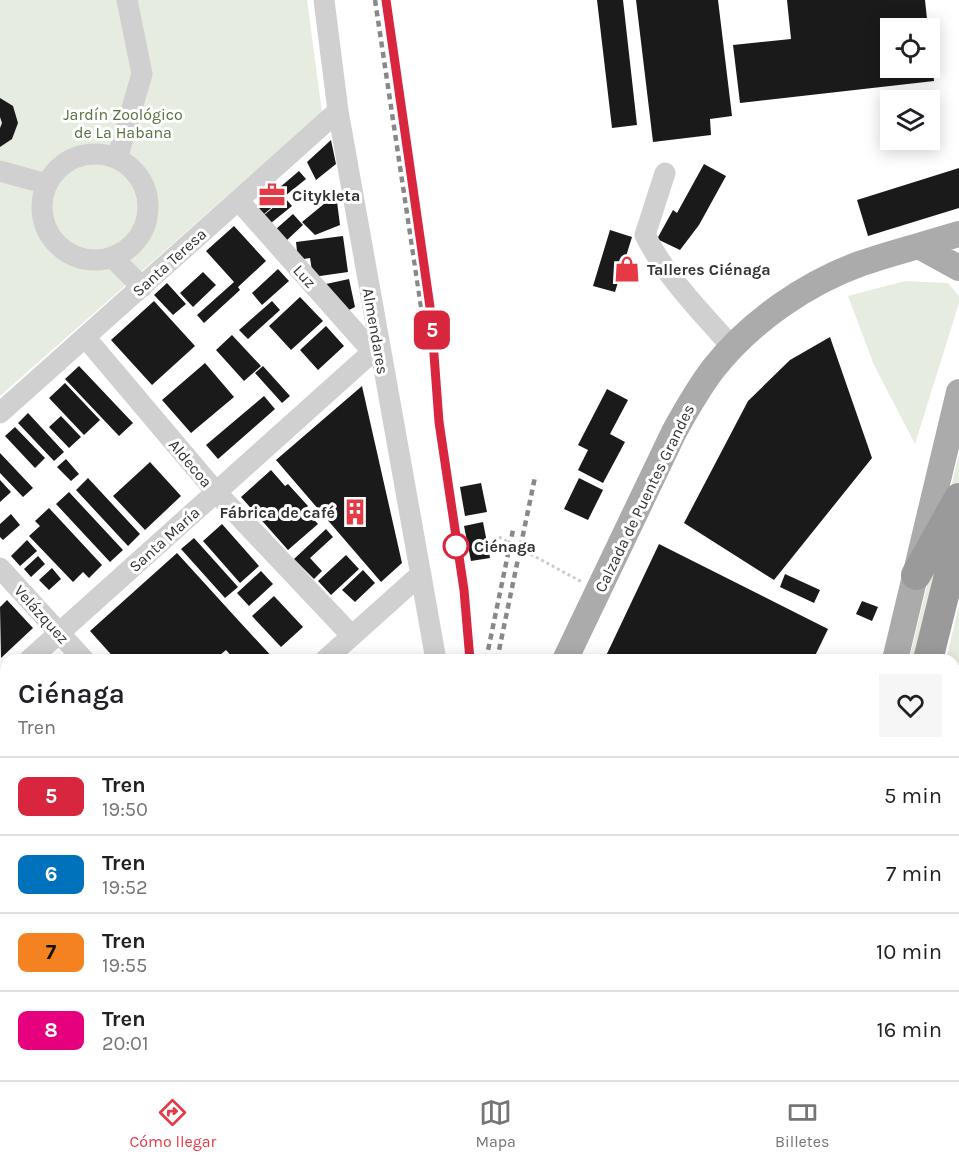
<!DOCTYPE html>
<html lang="es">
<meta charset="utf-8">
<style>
body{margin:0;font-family:Karla,sans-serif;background:#f6f6f6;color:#202124;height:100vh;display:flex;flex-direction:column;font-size:22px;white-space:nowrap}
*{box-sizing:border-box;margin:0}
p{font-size:20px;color:#757577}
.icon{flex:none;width:33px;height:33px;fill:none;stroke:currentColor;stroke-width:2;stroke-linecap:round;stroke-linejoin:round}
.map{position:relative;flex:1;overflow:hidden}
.side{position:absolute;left:0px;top:654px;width:960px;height:426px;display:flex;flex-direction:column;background:#fff;border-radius:18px 18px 0 0;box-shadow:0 3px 15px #0003}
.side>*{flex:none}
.badge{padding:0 12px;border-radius:9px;font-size:21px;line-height:39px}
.tools{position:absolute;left:880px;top:18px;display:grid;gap:12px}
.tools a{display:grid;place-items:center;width:60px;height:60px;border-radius:0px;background:#fff;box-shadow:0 3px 15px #0003;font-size:30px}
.map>.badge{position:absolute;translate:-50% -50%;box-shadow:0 0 0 3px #fff}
.round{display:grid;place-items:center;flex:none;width:63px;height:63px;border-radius:0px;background:#f6f6f6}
.overview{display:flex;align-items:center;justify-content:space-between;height:102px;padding:0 18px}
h1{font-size:28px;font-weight:600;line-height:45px}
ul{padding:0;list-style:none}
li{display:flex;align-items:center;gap:18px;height:78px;padding:0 18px;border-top:2px solid #e0e0e0}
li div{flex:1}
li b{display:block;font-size:22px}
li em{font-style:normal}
li .badge{min-width:66px;font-weight:700;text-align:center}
.menu{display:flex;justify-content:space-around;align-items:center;height:84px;border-top:2px solid #e0e0e0;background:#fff;font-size:16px;color:#757577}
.menu a{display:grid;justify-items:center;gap:3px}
.menu .on{color:#e63946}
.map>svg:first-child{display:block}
</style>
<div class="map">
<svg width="959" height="1080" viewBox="0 0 959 1080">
<rect width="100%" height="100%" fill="#fff"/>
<path fill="#e6ecdf" d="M0 0H307L322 112 0 396Z
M905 281 948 283 959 296V303L915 444 874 365 848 296Z
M959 454V493L918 660H909Z
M959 605V674L954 697V660H946Z
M959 995V1080H946L947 1074H954V1027Z"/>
<path fill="#1a1a1a" d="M597 0H623L637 125 612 128Z
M636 0H718L732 116 710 119 711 135 653 142Z
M787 0H925L928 28H891V68H930L932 61 934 81 740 103 733 45 791 39Z
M0 98 13 106 18 123 12 139 0 147V128L2 123 0 117Z
M331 140 336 164 316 180 307 162Z
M704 164 726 176 699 225 680 250 657 239 673 210 677 213Z
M959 168V208L868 236 857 200Z
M299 171 306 179 285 196 279 188Z
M277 189 284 197 263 215 256 206Z
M336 194 340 225 315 235 302 222Z
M285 198 292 206 271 223 264 215Z
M293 214 303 225 287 240 276 229Z
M234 226 266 261 238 287 240 290 204 323 197 315 234 282 206 251Z
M610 230 632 237 615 292 593 286Z
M343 236 348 272 313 277 310 258 298 260 296 242Z
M278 269 289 281 262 305 252 293Z
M203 272 216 285 193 307 180 293Z
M349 279 355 307 349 310 326 284Z
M167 283 186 304 173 315 154 295Z
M300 297 323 321 291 350 269 326Z
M154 301 195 346 152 385 111 340Z
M272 301 280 310 248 339 239 330Z
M326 326 344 346 318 370 300 350Z
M232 335 261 366 244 381 216 350Z
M830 337 872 458 774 580 684 523 748 401 790 360Z
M205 363 234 397 191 433 162 400Z
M79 366 133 423 119 436 65 379Z
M263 366 290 396 282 403 255 373Z
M65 383 100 420 84 435 49 398Z
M362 386 402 563 381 582 276 460Z
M607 389 628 400 610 434 625 442 603 483 578 470 588 450 578 445Z
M264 396 275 409 218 459 206 445Z
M28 413 64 452 54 461 18 423Z
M61 416 81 437 69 448 49 427Z
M15 427 45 458 35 468 5 436Z
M0 453 33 488 23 497 0 473Z
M66 459 79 474 71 481 57 467Z
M150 462 181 496 145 530 113 496Z
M271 470 285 486 288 484 308 506 304 509 318 524 288 550 241 497Z
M88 478 140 534 128 546 76 490Z
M579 478 603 490 588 520 564 509Z
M0 480 11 492 0 502Z
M481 483 487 512 465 516 460 487Z
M69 492 123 550 110 562 56 504Z
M49 508 102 565 89 578 83 572 73 582 29 536 40 526 35 521Z
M11 514 20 525 3 540 0 537V524Z
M483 522 490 558 471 561 464 526Z
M222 524 259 566 240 583 203 541Z
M326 529 333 537 310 558 322 571 314 579 294 559Z
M194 538 238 587 225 598 181 549Z
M27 540 37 551 20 566 11 556Z
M659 544 828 629 813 660H604Z
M177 553 238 620 275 660H235L226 650 214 660H116L90 631Z
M346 555 359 569 331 595 318 581Z
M38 556 45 564 31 577 24 569Z
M52 568 61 579 49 590 39 580Z
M363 570 375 583 355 602 342 590Z
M261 571 273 584 249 606 237 593Z
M785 574 820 590 814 603 780 587Z
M274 596 303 627 281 647 252 616Z
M7 600 33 628 1 658 0 607Z
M862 601 878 607 872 621 856 614Z
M2 706 6 711V738L0 732V708Z
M0 976 6 983V1005L0 1010Z
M6 1033V1051L4 1052 0 1047V1038Z
M0 1064 6 1074 12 1078 9 1080H0Z
M10 1074H44L49 1080H15Z
M60 1074H97L103 1080H66Z
M406 1074H444L450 1080H399Z"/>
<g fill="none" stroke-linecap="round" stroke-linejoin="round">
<path stroke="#cdcdcd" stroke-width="3" stroke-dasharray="3 3" stroke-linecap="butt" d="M499 537 582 582
M954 989 959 967
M936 1080 937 1074"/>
<path stroke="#d0d0d0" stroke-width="21" d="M324 0 338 111 436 660
M42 207a53 53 0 1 1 106 0a53 53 0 1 1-106 0Z
M117 159 142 74 127 0
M0 171 47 184
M665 173 645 235C666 277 702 313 733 348
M238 200 373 352
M113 258 142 287
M85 337 216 492 352 636
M0 413 338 111
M0 568 84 660
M29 660 379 346
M325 660 421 574
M0 686 6 681
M0 955 6 950"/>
<path stroke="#ababab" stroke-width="26" d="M919 246 959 268
M565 660 674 432C686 410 698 389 713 369 750 322 806 283 862 263 894 252 927 244 959 234
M895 660 959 392
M0 828 6 835
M0 869 6 876
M954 875 959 853
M230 1074 235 1080
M133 1080V1074
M172 1080 178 1074
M803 1080 804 1074
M910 1080 911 1074"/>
<path stroke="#9a9a9a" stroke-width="30" d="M916 575 959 498
M928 660 959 535
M954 745 959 724
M835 1080 836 1074
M876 1080 877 1074"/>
<path stroke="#888" stroke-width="4.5" stroke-dasharray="6 4.5" stroke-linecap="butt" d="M375 0 422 313
M386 0 431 314 439 422 464 590 470 660
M486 660 513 530
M497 660 535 477
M535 1074 536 1080"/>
</g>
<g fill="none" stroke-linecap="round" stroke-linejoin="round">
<g stroke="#fff" stroke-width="14">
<path id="line" d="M386 0 431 314 439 422 464 590 470 660"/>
</g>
<use href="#line" stroke="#d7263d" stroke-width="9"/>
</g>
<defs>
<g id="office-bare" transform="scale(2.07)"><path d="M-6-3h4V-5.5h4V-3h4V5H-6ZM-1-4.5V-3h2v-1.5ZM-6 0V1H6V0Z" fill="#e63946" stroke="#fff" stroke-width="2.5" paint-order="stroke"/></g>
<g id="shop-bare" transform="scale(2.07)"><path d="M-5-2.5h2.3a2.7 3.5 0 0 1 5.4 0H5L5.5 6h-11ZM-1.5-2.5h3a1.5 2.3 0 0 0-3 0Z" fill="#e63946" stroke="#fff" stroke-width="2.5" paint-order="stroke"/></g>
<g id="building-bare" transform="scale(2.07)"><path d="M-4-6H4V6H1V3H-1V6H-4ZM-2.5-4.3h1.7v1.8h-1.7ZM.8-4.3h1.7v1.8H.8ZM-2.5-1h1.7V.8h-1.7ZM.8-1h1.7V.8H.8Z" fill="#e63946" stroke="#fff" stroke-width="2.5" paint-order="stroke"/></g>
</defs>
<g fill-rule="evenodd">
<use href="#office-bare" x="272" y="195"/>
<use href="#shop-bare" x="627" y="269"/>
<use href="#building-bare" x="355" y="512"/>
</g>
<circle fill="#fff" stroke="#d7263d" stroke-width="3" cx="456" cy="546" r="12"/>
<g text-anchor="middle" stroke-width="6" stroke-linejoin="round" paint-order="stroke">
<g font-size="16" fill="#56703f" stroke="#fff">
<text x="123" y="120">Jardín Zoológico<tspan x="123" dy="18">de La Habana</tspan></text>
</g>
<g font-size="16" font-weight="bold" fill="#333" stroke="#fff" text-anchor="start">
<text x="292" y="201">Citykleta</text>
<text x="647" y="275">Talleres Ciénaga</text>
<text x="335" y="518" text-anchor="end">Fábrica de café</text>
</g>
<g font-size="16" fill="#333" stroke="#fff">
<text transform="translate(169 262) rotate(-42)" y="6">Santa Teresa</text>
<text transform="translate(305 276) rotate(48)" y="6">Luz</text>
<text transform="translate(376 331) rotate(80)" y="6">Almendares</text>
<text transform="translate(191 463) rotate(50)" y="6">Aldecoa</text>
<text transform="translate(644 498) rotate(-64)" y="6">Calzada de Puentes Grandes</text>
<text transform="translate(164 539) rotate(-42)" y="6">Santa María</text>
<text transform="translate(42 614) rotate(48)" y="6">Velázquez</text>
</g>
<g font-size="16" font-weight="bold" fill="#333" stroke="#fff" text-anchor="start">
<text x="474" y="552">Ciénaga</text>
</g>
</g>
</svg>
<div class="tools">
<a><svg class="icon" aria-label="locate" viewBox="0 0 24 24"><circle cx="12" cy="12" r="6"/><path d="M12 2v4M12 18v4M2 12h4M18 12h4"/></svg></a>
<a><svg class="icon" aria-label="layers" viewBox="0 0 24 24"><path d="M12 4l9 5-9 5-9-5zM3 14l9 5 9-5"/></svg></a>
</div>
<b class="badge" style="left:432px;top:330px;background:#d7263d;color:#fff">5</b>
<section class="side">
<div class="overview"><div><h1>Ciénaga</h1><p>Tren</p></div><a class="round"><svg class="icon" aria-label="heart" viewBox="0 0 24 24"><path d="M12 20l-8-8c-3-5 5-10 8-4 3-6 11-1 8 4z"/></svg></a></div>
<ul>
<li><span class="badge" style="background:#d7263d;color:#fff">5</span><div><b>Tren</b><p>19:50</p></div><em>5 min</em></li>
<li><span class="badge" style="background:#0072bc;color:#fff">6</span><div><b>Tren</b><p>19:52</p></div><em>7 min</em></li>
<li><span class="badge" style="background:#f58220;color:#111">7</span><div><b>Tren</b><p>19:55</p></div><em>10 min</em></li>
<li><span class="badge" style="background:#e6007e;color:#fff">8</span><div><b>Tren</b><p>20:01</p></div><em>16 min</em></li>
</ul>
</section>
</div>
<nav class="menu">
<a class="on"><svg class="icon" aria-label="directions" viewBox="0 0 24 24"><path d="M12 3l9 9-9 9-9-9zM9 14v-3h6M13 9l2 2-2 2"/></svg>Cómo llegar</a>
<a><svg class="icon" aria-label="map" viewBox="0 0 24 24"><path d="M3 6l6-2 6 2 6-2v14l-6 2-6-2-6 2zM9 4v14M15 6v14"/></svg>Mapa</a>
<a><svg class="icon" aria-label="tickets" viewBox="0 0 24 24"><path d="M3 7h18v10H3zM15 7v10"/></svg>Billetes</a>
</nav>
